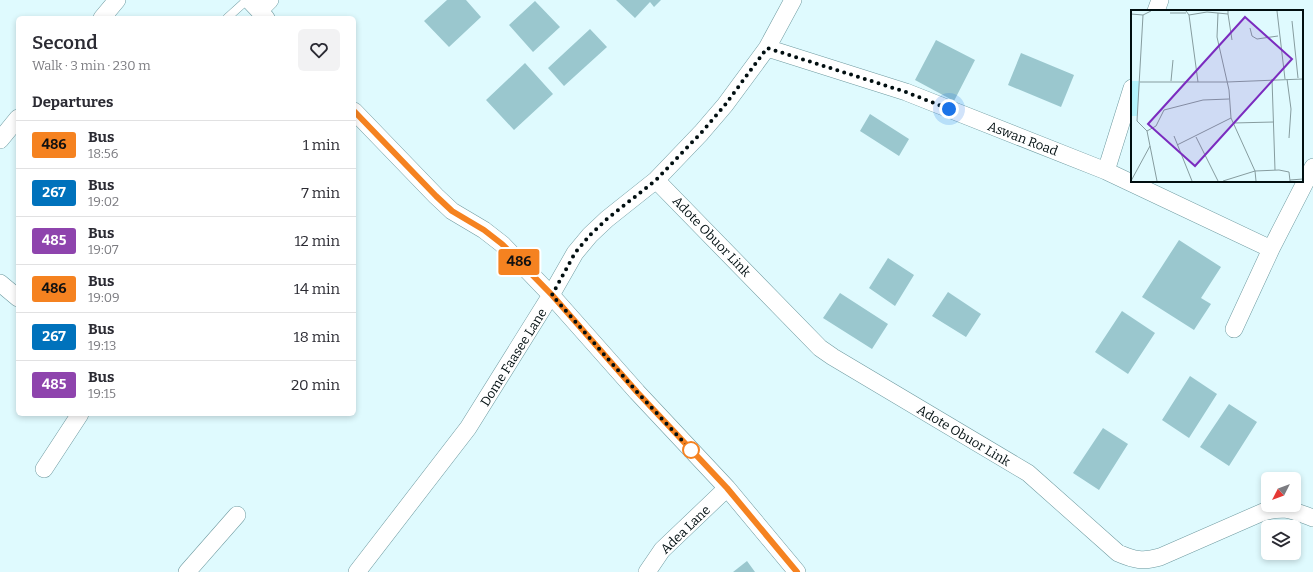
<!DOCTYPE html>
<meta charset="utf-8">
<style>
body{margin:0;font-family:Bitter,serif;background:#f2f2f3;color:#2b2b33;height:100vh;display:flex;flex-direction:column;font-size:15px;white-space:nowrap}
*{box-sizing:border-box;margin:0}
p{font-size:13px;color:#7c7c81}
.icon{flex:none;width:22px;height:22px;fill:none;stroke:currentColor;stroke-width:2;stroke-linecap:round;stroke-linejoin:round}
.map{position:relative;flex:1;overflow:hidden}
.sheet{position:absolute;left:16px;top:16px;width:340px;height:400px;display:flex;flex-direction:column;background:#fff;border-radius:6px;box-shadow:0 2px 6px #0003}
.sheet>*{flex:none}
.badge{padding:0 8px;border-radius:3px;font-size:14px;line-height:26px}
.needle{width:26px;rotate:228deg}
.tools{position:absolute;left:1261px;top:472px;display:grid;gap:8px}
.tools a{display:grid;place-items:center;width:40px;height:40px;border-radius:6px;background:#fff;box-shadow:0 2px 6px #0003;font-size:20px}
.you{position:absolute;width:20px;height:20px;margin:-10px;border:3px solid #fff;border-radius:50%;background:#1a73e8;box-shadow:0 0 0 6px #1a73e833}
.map>.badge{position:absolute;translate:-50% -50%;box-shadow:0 0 0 2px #fff}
h2{padding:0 16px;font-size:15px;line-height:36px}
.round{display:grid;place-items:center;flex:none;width:42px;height:42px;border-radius:6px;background:#f2f2f3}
.head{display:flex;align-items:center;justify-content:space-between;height:68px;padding:0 16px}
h1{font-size:19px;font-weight:600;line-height:30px}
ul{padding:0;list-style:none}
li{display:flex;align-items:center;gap:12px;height:48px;padding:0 16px;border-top:1px solid #e1e1e2}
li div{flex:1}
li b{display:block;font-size:15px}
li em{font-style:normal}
li .badge{min-width:44px;font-weight:700;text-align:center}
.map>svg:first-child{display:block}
</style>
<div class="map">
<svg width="1313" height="572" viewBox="0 0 1313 572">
<rect width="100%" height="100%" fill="#dffafe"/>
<path fill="#9ac7ce" d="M447 0H466L481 17 449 47 424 21Z
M616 0H661L654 7 650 2 635 18Z
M535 1 560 27 533 52 509 25Z
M590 29 607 47 564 86 548 68Z
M936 40 975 60 954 101 915 80Z
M1021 53 1074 75 1061 107 1008 85Z
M525 63 553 94 514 130 486 100Z
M870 114 909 139 899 156 860 131Z
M1179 240 1221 267 1201 298 1211 304 1194 330 1142 297Z
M888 258 914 275 895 306 869 288Z
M948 292 981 314 966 337 932 316Z
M840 293 888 324 872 349 823 318Z
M1122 311 1155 333 1128 374 1095 352Z
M1190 376 1217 394 1189 438 1162 420Z
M1229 404 1257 422 1229 466 1200 447Z
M1103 428 1128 444 1099 490 1073 473Z
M747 561 755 572H733Z"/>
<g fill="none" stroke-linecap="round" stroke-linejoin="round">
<g stroke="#6e9aa0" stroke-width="9">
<path id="service" d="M227 18 247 0"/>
</g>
<g stroke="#6e9aa0" stroke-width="18">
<path id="minor" d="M249 0 266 18
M259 11 270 0
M1156 11 1160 0
M102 18 117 0
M767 48 906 92 1106 171 1271 249
M354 111 436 196 452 211 484 230 502 244 551 295 637 392 727 488 797 572
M0 140 18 118
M1106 171 1132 88
M656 180 820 348 833 357 1028 473 1118 553C1134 560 1143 562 1160 557L1263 512C1287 506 1291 510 1313 518
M0 283 18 298
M1234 329 1271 249 1313 167
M44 469 80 414
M187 572 237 515
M357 572 468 428 551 295 575 253 590 235 607 219 656 180 701 133 725 105 767 48 793 0
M647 572 662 550 727 488"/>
</g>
<use href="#service" stroke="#fff" stroke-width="8"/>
<use href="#minor" stroke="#fff" stroke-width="17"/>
</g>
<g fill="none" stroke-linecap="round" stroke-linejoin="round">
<g stroke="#fff" stroke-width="9">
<path id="line" d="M354 111 436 196 452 211 484 230 502 244 552 295 637 392 727 488 797 572"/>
</g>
<use href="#line" stroke="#f58220" stroke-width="6"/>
<path stroke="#010e10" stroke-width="4" stroke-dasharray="0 7.2" d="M691 450 637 392 552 295 575 253 590 235 607 219 656 180 701 133 725 105 767 48 906 92 949 109"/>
</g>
<circle fill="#fff" stroke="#f58220" stroke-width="2" cx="691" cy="450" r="8"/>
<g text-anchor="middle" stroke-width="4" stroke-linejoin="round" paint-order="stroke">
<g font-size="13" fill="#010e10" stroke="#fff">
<text transform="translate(1023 138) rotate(21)" y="5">Aswan Road</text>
<text transform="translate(712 236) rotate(46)" y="5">Adote Obuor Link</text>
<text transform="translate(513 357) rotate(-58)" y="5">Dome Faasee Lane</text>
<text transform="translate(964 435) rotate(31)" y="5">Adote Obuor Link</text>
<text transform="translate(685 529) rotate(-44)" y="5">Adea Lane</text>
</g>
</g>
<g transform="translate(1131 10)">
<rect width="172" height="172" fill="#dffafe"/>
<path d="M0 71H9L6 106H0Z" fill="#b5f4fc"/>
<path fill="none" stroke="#869c9f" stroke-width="1" d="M55 1 58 5 67 72M146 1 154 69M39 3H55M87 3 86 27 98 80 100 108 124 161 125 171M0 4 12 5 20 1M97 4 101 30M12 5 6 111 16 121 26 171M58 5 76 2 97 4V1M161 11 167 68M119 18 121 26 126 29 147 26M141 69 144 160M156 69 160 99 158 128M40 71 42 50M9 72H96L172 69M102 113 143 112M16 121 25 116 33 100 72 90 98 89M43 126 61 171M65 127 87 171M46 135 100 108M159 170 172 169M0 171 19 136M92 171 124 161 148 160 158 162 159 171"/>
<path fill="#7b2cbf" fill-opacity="0.15" stroke="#7b2cbf" stroke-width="2" d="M114 7 161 49 64 156 17 114Z"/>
<rect width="172" height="172" fill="none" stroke="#010e10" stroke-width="2"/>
</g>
</svg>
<div class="tools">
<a><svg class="needle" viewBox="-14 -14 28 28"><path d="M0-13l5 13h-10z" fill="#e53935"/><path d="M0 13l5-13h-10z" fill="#7c7c81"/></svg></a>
<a><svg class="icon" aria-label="layers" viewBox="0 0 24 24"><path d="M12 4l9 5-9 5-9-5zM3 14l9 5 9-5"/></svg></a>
</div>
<div class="you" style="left:949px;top:109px"></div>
<b class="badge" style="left:519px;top:262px;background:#f58220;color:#111">486</b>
<section class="sheet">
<div class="head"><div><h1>Second</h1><p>Walk · 3 min · 230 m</p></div><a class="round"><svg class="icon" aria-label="heart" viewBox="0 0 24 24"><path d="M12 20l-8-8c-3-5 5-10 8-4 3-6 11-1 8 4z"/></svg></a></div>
<h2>Departures</h2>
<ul>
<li><span class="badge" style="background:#f58220;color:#111">486</span><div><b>Bus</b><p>18:56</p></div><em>1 min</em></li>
<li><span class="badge" style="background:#0072bc;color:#fff">267</span><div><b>Bus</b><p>19:02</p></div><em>7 min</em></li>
<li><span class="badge" style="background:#8e44ad;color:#fff">485</span><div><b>Bus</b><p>19:07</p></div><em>12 min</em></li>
<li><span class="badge" style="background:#f58220;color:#111">486</span><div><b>Bus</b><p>19:09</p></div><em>14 min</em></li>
<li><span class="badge" style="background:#0072bc;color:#fff">267</span><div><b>Bus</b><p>19:13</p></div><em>18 min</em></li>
<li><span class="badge" style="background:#8e44ad;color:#fff">485</span><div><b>Bus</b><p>19:15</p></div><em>20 min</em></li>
</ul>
</section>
</div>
